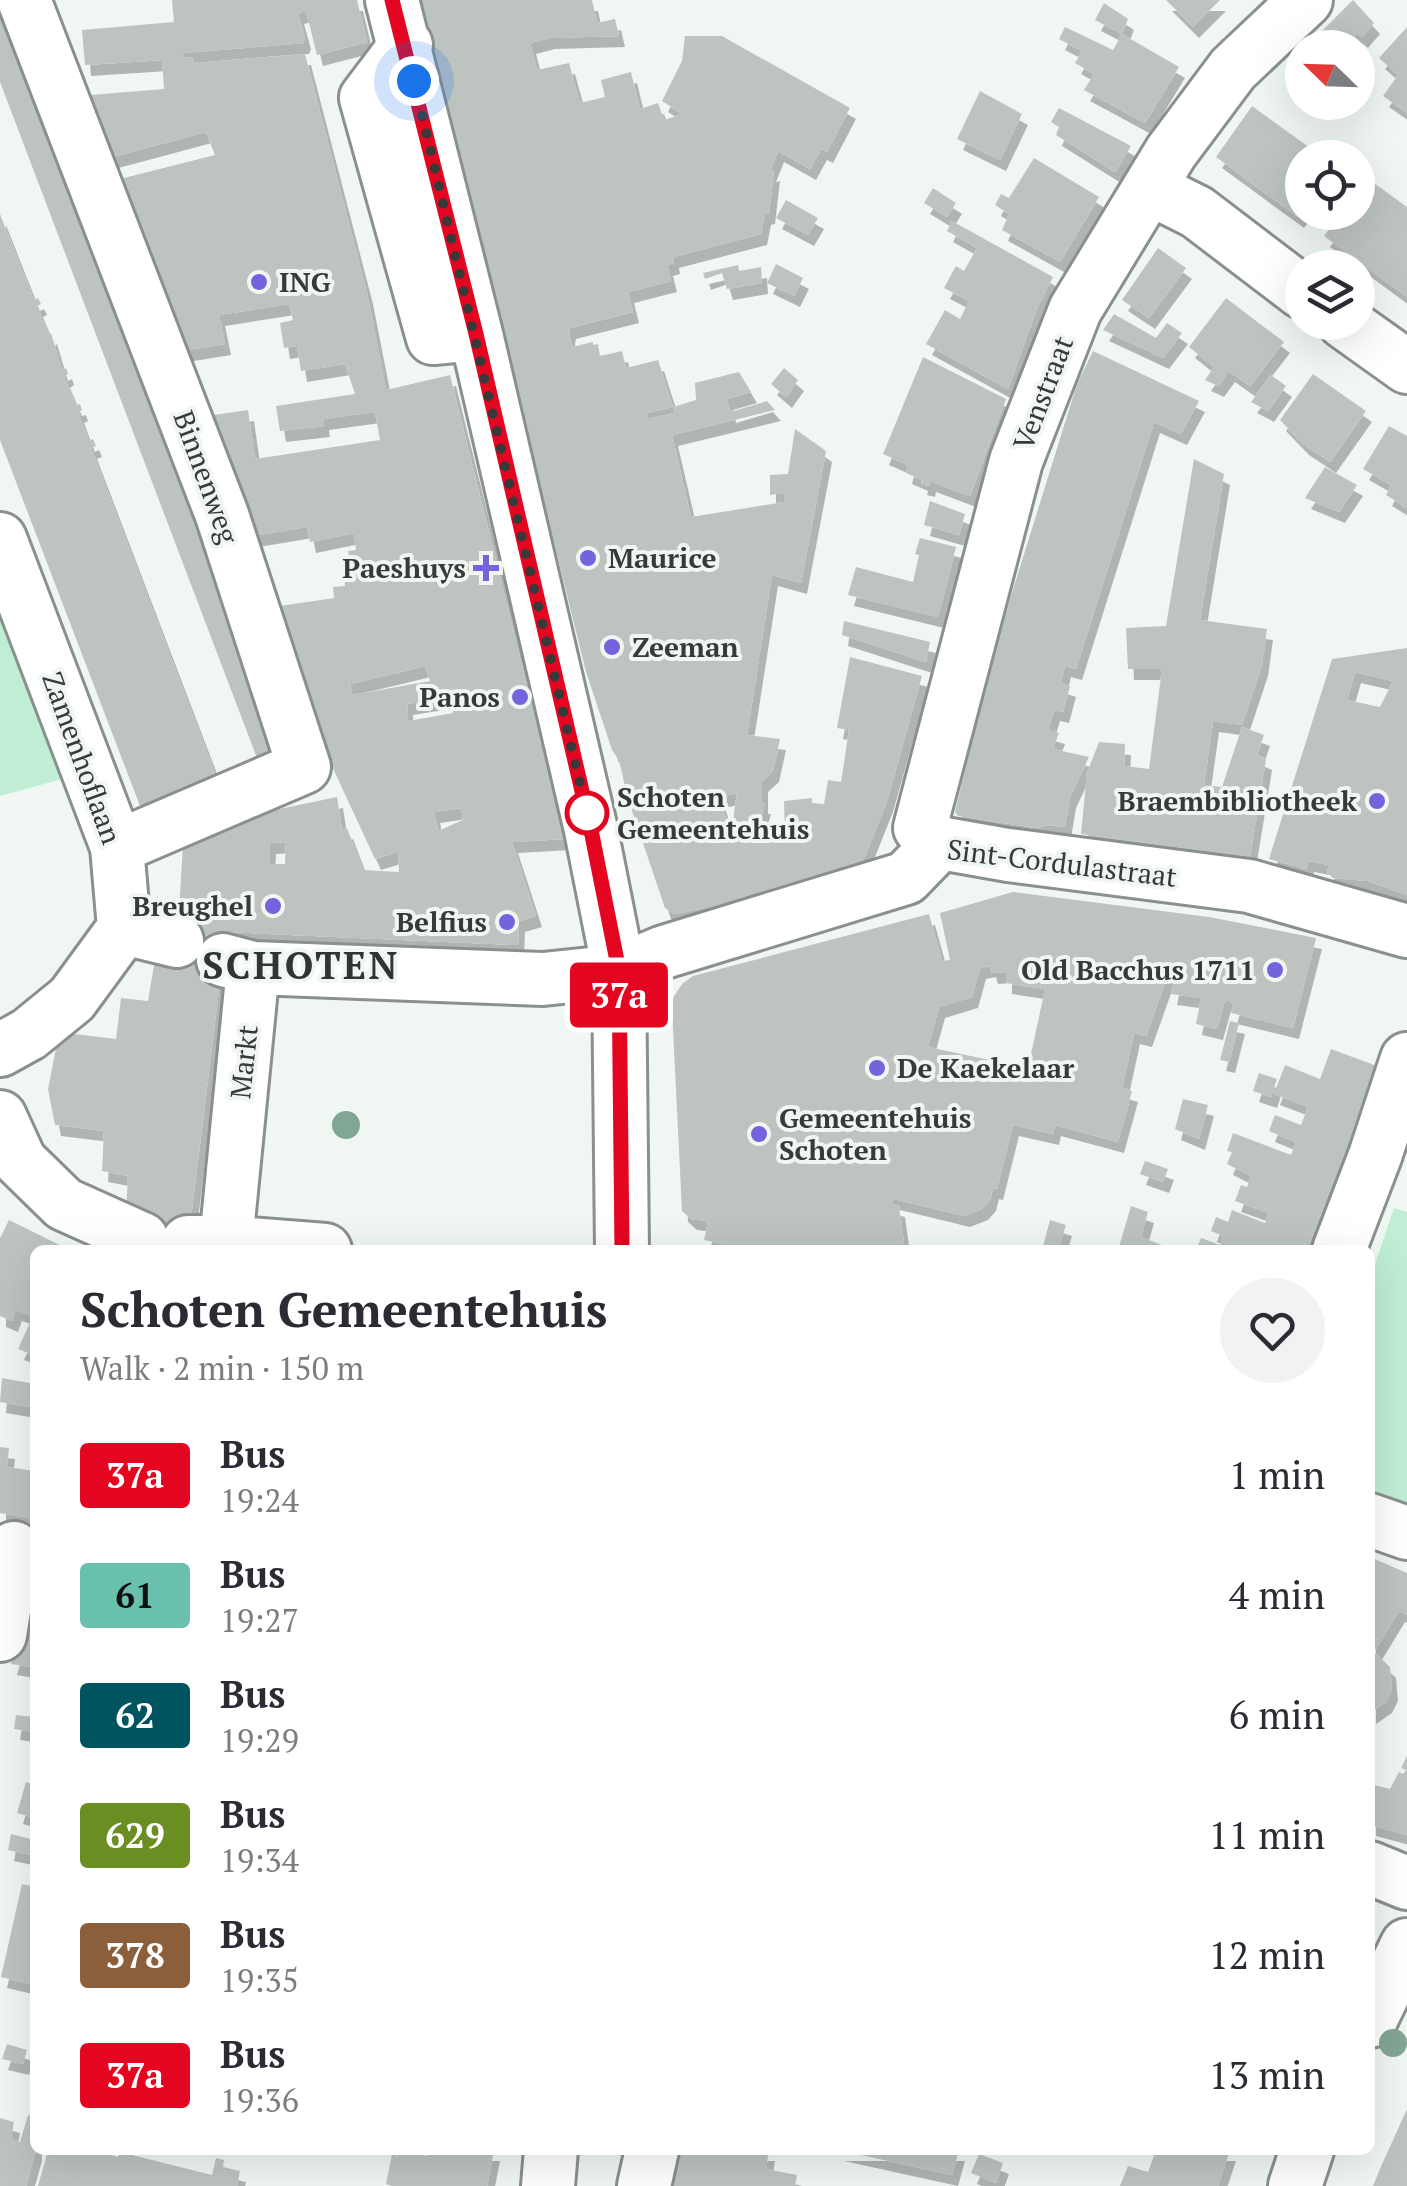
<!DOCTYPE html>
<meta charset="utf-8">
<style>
body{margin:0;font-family:"PT Serif",serif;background:#f2f2f3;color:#2b2b33;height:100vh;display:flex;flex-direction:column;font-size:38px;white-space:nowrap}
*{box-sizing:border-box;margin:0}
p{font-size:32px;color:#7c7c81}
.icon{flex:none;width:55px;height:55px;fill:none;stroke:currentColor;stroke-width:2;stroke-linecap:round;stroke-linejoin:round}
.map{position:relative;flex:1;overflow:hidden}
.drawer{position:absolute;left:30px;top:1245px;width:1345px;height:910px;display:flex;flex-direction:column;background:#fff;border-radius:15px;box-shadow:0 10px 40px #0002}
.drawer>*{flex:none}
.badge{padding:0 20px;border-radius:8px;font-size:35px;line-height:65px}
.needle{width:65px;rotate:293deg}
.buttons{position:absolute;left:1285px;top:30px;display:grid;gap:20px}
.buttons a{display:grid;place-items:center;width:90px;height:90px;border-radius:50%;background:#fff;box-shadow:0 10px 40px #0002;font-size:50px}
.you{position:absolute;width:50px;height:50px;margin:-25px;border:8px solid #fff;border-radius:50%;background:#1a73e8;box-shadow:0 0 0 15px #1a73e833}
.map>.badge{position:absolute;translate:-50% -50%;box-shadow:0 0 0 5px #fff}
.round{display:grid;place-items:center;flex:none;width:105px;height:105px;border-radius:52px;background:#f2f2f3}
.headline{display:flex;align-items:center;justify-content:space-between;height:170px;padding:0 50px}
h1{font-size:48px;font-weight:600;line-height:75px}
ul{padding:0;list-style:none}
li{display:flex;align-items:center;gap:30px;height:120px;padding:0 50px}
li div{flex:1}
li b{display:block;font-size:38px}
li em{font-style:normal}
li .badge{min-width:110px;font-weight:700;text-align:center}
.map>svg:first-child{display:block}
</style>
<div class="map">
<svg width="1407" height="2186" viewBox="0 0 1407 2186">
<defs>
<filter id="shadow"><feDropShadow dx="6" dy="11" stdDeviation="0" flood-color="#0004"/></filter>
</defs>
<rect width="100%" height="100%" fill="#f0f7f3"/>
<path fill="#bfeed4" d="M0 612 66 778 0 796Z
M1394 1208 1407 1212V1503L1370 1490V1279Z"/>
<path fill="#bdc4c0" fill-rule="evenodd" filter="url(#shadow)" d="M0 0 294 760 263 774 0 82Z
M172 0H357L367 42 317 55 306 11 298 13 305 38 303 43 182 53 183 58 192 57 194 63 305 54 367 293 386 390 450 375 565 839 512 842 536 916 519 921 518 945 226 932 187 1250 126 1211 128 1176 102 1171 104 1131 55 1125 48 1089 56 1048 66 1033 116 1039 121 998 148 1001 154 965 162 958 178 927 184 829 337 797 342 830 347 828 363 870 399 872 398 852 375 859 330 762 273 607 334 598 333 587 345 586 344 572 352 571 348 551 356 550 354 533 310 542 307 527 247 537 207 416 248 410 255 459 380 440 375 412 323 419 324 426 280 431 276 406 355 394 345 364 301 371 297 346 284 348 280 323 293 320 289 304 219 315 225 344 182 351 116 180 215 155 206 132 105 159 79 96 164 89 162 60 85 65 82 30 174 22ZM425 666 430 681 352 695 350 684ZM451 697 453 713 408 721 407 704ZM461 808 463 820 438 831 434 812ZM286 842 285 864H269L270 843Z
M420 0H592L597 23 615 19 619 36 549 38 530 43 537 70 569 63 580 103 605 97 601 80 631 72 640 109 658 103 664 120 682 114 662 101 682 61 685 36H722L850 108 827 152 821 149 810 169 778 151 770 171 774 170 769 213 765 214 761 234 673 257 674 263 667 265 671 281 628 292 633 312 570 328 569 333 572 347 593 342V345L598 344 600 356 622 351 626 368 658 360 673 407 647 413 648 419 675 413 673 407 696 400 695 383 739 372 751 392 727 399 730 412 767 401 775 410 672 435 691 517 784 502 785 493 770 495V475L788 474 795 429 826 451 801 583 772 575 747 735 780 739 773 771 762 781V803H765L754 842 785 836 784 801 812 798V803L824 804 828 780 841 782 849 730 837 728 850 657 922 676 887 801 861 866 740 901 675 914 665 908 628 799 619 760 612 750 586 672ZM737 793 731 833 726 832 723 824 727 823 719 797Z
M1166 0H1220L1193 27Z
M1353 0 1374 23 1362 37 1357 33 1347 48H1332L1317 36Z
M1104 3 1128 19 1122 34 1095 20Z
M1065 27 1113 50 1122 34 1179 67 1145 123 1084 90 1094 74 1075 63 1082 51 1059 39Z
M1407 27V113L1383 96 1398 75 1379 58Z
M980 91 1022 114 1000 160 957 139Z
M1252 106 1324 158H1302V212L1298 217 1216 157Z
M1059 108 1131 146 1115 172 1056 135 1059 127 1051 122Z
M1034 158 1099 197 1060 262 1002 230 1009 214 995 205 1001 194 1009 198Z
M1374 183 1407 207V297L1324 236 1342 212H1358V192L1362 187 1368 191Z
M933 188 956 203 947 217 924 203Z
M786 200 818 218 808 235 776 218Z
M0 214 34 300 38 298 41 304 37 306 49 335 51 333 62 370 66 368 68 374 64 377 76 405 80 404 82 410 78 412 89 441 93 439 96 446 91 448 221 789 145 819 0 440Z
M952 221 1053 277 1036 311 1008 389 926 344 945 310 960 319 969 301 944 288 956 266 964 271 977 248 947 231Z
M1158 248 1186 268 1149 318 1122 300Z
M776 264 803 278 794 296 767 283Z
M738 265 739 271 761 267 762 283 727 289 722 273 705 279 703 273Z
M1226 298 1284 342 1250 386 1229 371 1218 386 1205 380 1214 367 1189 347Z
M1114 314 1156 338 1167 323 1182 333 1163 358 1103 330Z
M1093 351 1199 401 1181 434 1154 422 1076 669 1065 666 1061 683 1070 686 1063 712 1054 710 1048 730 1059 733 1053 749 1089 757 1070 797 1065 827 1048 825 1036 828 958 816 955 812 979 713 1011 596 1077 384Z
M923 357 1006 399 970 496 930 481 929 486 921 484 922 480 906 473 908 465 883 454Z
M784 368 798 380 786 397 771 384Z
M1313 374 1366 411 1330 462 1303 444 1280 420Z
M1271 375 1286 386 1268 411 1251 402Z
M1389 426 1407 436V508L1386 495 1391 485 1363 469Z
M1194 459 1224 474 1200 620 1267 629 1262 665 1242 725 1213 721 1204 785 1222 787 1242 727 1264 735 1257 755 1266 759 1250 857 1081 834 1087 773 1099 742 1125 744 1124 766 1149 769 1162 669H1128L1126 628 1166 626Z
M1325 467 1357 485 1339 512 1305 498Z
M930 501 965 514 959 535 924 525Z
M920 538 956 547 938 617 848 595 856 567 913 582 919 555 915 554Z
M844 621 930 642 926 662 842 635Z
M1407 648V895L1368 881 1333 878 1327 873 1329 865 1308 861 1306 869 1269 859 1332 659ZM1355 672 1393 681 1380 707 1347 700Z
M1013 892 1209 917 1316 938 1293 1028 1231 1013 1234 1003 1225 1000 1217 1029 1196 1024 1201 998 1171 994 1174 979 1167 977 1146 1036 1134 1033 1122 1088 1132 1091 1118 1142 1055 1125 1053 1134 1013 1125 997 1189 993 1188 990 1200 982 1209 964 1216 894 1199 890 1204 899 1206 905 1250H751L704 1240 708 1221 691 1219 682 1211 672 1009 673 998 682 984 693 976 716 970 929 914 942 961 950 960 940 913ZM990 966 992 973 1006 972V983L1045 989 1028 1068 928 1047 939 1007 972 997 980 968Z
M1230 1021 1239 1023 1229 1062 1220 1060Z
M1331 1049 1377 1066 1307 1250H1196L1201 1238 1220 1245 1223 1236 1211 1231 1216 1217 1228 1222 1232 1210 1265 1223 1269 1213 1235 1201 1241 1185 1247 1187 1251 1176 1227 1164 1232 1152 1227 1151 1233 1133 1291 1155 1296 1142 1269 1131 1275 1115 1301 1125 1308 1107 1274 1094 1285 1065 1320 1079Z
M1259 1073 1277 1079 1271 1097 1253 1091Z
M1183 1099 1208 1105 1199 1139 1175 1129Z
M1145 1161 1168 1169 1163 1182 1140 1174Z
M1131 1206 1148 1212 1141 1237 1175 1250H1118Z
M9 1220 70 1250H35V1345L31 1354 18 1349 33 1316 16 1310 12 1321 0 1316V1238Z
M1050 1220 1066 1225 1058 1250H1042Z
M2 1378 35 1384V1408L0 1402Z
M0 1447 9 1448 7 1467 35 1471V1519L0 1513Z
M1370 1557 1407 1573V1615L1399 1611 1374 1652 1390 1667 1392 1690 1386 1702 1370 1713Z
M35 1581V1668L11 1664Z
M16 1715 35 1717V1732L14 1729Z
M1407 1756V1835L1370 1825V1784L1390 1789 1399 1772 1403 1774 1406 1770 1401 1768Z
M26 1782 35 1785V1818L17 1813Z
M11 1834 35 1840V1856L8 1850Z
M22 1884 35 1887V1985L1 1977Z
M7 2044 27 2050 23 2064 2 2059Z
M1407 2109V2186H1373L1379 2171Z
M28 2115 35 2117 36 2150 26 2186H0V2118L14 2122 11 2139 20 2142Z
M48 2150H95L118 2157 120 2152 212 2175 216 2158 224 2160 223 2167 240 2171 237 2186H38Z
M400 2150 427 2156 428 2150H494L487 2186H392L386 2184 392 2154 398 2156Z
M676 2150H769L766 2169 797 2175 795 2186H669Z
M838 2150H959L952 2175Z
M1148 2150H1230L1218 2186H1120L1128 2166 1148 2172 1155 2153Z
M979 2154 1003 2163 996 2183 971 2173Z"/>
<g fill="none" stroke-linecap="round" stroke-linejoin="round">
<g stroke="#8a908c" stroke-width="58">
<path id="minor" d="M24 0 222 515 304 767 117 847
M392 0 476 334 591 830 619 971 622 1250
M1306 0 1233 69 1171 152 1075 310 1016 461 920 828 940 843 1008 855 1249 886 1407 931
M406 45 366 98 433 338 476 334
M1149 188 1197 212 1302 292
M1344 322 1407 367
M0 539 117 847 124 928 72 999 29 1034 0 1050
M124 928 177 941
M223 960 253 968 543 979 619 971 664 952 906 878 940 843
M0 1117 20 1161 64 1204 142 1239
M188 1242H226L325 1250
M226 1242 253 968
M1339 1250 1375 1156 1407 1059
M1370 1520 1407 1533
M0 1635 14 1548
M1370 1868 1407 1883
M1370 2021 1407 1945
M548 2186 551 2150
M644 2186 652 2150
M1295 2186 1307 2150"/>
</g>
<use href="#minor" stroke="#fff" stroke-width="52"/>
</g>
<g fill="#82a694">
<circle cx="346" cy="1125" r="14"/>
<circle cx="1393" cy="2043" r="14"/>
</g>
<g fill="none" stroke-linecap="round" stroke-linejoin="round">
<g stroke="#fff" stroke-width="22">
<path id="line" d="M392 0 476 334 591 830 619 971 622 1250"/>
</g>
<use href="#line" stroke="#e40521" stroke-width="15"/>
<path stroke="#383a39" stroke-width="10" stroke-dasharray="0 18" d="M414 81 591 830 587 813"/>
</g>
<g fill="#7363dd" stroke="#f0f7f3" stroke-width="4">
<circle cx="259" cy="282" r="10"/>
<circle cx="588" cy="558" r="10"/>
<path d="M481 553h10v10h10v10h-10v10h-10v-10h-10v-10h10z"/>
<circle cx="612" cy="647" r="10"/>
<circle cx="520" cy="697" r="10"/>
<circle cx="1377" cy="801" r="10"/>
<circle cx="273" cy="906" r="10"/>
<circle cx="507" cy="922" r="10"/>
<circle cx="1275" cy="970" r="10"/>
<circle cx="877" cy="1068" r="10"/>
<circle cx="759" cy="1134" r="10"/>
</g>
<circle fill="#fff" stroke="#e40521" stroke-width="5" cx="587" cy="813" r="20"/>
<g text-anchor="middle" stroke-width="8" stroke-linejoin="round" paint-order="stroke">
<g font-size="28" font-weight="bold" fill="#383a39" stroke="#f0f7f3" text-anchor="end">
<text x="279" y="292" text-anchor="start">ING</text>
<text x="608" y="568" text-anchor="start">Maurice</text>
<text x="466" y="578">Paeshuys</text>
<text x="632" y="657" text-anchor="start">Zeeman</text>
<text x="500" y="707">Panos</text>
<text x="1357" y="811">Braembibliotheek</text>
<text x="253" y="916">Breughel</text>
<text x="487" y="932">Belfius</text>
<text x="1255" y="980">Old Bacchus 1711</text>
<text x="897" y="1078" text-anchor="start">De Kaekelaar</text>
<text x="779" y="1128" text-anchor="start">Gemeentehuis<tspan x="779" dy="32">Schoten</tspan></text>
</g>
<g font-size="28" fill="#383a39" stroke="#f0f7f3">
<text transform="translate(1043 393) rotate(-69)" y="10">Venstraat</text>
<text transform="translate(206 477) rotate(70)" y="10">Binnenweg</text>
<text transform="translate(82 758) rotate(70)" y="10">Zamenhoflaan</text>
<text transform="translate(1062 863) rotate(7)" y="10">Sint-Cordulastraat</text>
<text transform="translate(244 1062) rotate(-84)" y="10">Markt</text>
</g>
<g font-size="28" font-weight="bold" fill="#383a39" stroke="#f0f7f3" text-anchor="start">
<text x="617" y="807">Schoten<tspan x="617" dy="32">Gemeentehuis</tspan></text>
</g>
<g font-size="38" font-weight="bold" letter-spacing="2.5" fill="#303532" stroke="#f0f7f3">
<text x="301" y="979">SCHOTEN</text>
</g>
</g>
</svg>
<div class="buttons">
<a><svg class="needle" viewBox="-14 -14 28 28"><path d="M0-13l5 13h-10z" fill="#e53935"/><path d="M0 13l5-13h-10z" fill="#7c7c81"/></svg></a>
<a><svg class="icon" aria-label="locate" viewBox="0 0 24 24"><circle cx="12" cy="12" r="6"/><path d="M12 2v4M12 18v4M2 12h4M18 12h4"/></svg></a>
<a><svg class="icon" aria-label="layers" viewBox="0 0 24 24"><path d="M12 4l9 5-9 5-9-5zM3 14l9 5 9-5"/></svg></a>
</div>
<div class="you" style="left:414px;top:81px"></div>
<b class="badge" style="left:619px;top:995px;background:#e40521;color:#fff">37a</b>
<section class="drawer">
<div class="headline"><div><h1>Schoten Gemeentehuis</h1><p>Walk · 2 min · 150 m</p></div><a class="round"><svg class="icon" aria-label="heart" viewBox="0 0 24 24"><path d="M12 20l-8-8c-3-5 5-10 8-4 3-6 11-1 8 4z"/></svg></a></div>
<ul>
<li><span class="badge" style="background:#e40521;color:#fff">37a</span><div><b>Bus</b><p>19:24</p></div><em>1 min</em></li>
<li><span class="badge" style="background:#69c0ac;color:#111">61</span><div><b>Bus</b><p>19:27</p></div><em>4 min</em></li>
<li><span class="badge" style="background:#005460;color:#fff">62</span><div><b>Bus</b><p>19:29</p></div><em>6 min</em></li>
<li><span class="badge" style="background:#6b8e23;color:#fff">629</span><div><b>Bus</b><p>19:34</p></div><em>11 min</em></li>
<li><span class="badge" style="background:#8b5e3c;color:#fff">378</span><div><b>Bus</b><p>19:35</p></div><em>12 min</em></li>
<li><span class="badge" style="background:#e40521;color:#fff">37a</span><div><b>Bus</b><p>19:36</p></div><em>13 min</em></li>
</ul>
</section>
</div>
